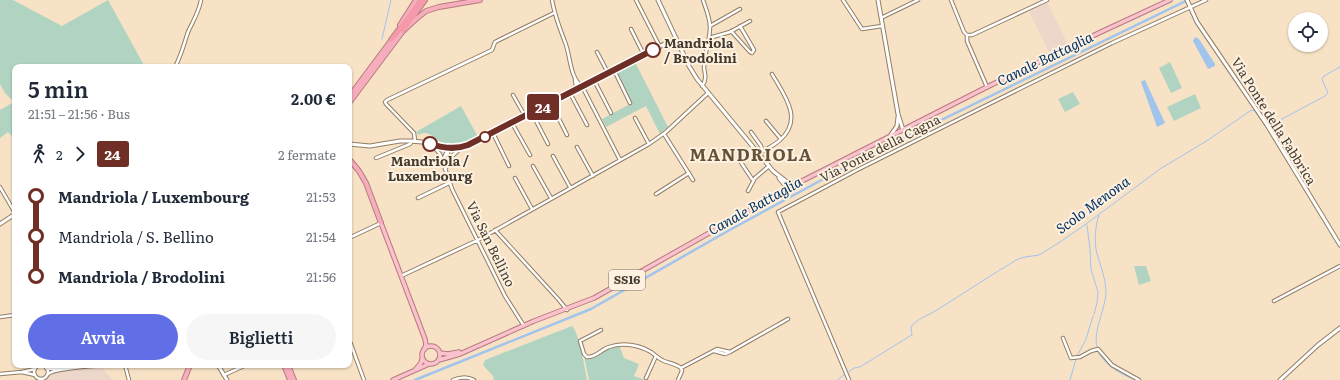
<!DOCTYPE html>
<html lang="it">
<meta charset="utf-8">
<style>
body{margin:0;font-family:Literata,serif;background:#f6f6f7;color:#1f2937;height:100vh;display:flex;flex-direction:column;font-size:15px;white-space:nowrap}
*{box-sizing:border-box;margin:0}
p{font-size:13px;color:#747a83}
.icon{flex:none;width:22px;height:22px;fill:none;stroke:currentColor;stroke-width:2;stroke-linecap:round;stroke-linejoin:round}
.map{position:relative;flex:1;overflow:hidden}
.details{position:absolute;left:12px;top:64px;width:340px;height:304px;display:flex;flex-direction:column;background:#fff;border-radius:8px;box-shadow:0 1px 3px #0004}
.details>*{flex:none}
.badge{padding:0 8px;border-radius:3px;font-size:14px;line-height:26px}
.controls{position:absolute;left:1288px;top:12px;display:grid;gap:8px}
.controls a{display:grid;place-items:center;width:40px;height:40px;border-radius:50%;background:#fff;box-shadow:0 1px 3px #0004;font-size:20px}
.map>.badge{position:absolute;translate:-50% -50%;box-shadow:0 0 0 2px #fff}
.legs{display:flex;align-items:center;gap:6px;height:44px;padding:0 16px;font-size:13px}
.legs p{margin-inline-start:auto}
.overview{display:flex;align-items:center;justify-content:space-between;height:68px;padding:0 16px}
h1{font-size:22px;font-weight:600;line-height:30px}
.action{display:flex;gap:8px;margin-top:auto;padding:8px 16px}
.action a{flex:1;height:46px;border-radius:24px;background:#616fe7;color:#fff;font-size:16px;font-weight:600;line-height:46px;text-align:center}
.action a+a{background:#f6f6f7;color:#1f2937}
ul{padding:0 16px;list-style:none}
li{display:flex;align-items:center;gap:14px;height:40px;font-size:15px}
li i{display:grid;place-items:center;width:6px;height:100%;margin:0 5px;background:currentColor}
li i::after{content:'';width:10px;height:10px;margin:-5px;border:3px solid;border-radius:50%;background:#fff}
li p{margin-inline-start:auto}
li:first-child i{background:linear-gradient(#0000 50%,currentColor 0)}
li:last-child i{background:linear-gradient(currentColor 50%,#0000 0)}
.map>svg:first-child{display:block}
</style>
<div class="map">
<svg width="1340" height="380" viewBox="0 0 1340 380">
<rect width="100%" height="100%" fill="#f7e2c5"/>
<path fill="#edd7cb" d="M1047 2 1068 45 1050 54 1029 11Z
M99 365 113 380H44V378L48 373V370Z"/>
<path fill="#b1d4c2" d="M0 0H13L62 26 108 0 145 67H15V140L8 132 0 138V110L14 102 5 93 0 84Z
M635 62 668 127 660 134 646 106 606 127 602 119 632 103 617 72Z
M1170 62 1182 88 1171 93 1159 68Z
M1073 92 1080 104 1065 112 1058 99Z
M1195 94 1201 108 1174 121 1167 107Z
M461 106 478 137C467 142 453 147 441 142 433 138 428 129 419 135L416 132Z
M1134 266H1146L1151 281 1139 285Z
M572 326C579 332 585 369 587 380H494L493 376 483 365 485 360Z
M619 345 624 358 639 364 634 376 645 380H589L584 356 587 358 609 348Z"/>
<path fill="#a1c4ed" d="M1195 37 1199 39 1215 64V66L1208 69 1207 67 1193 41Z
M1145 80 1165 123 1157 127 1141 82 1142 81Z"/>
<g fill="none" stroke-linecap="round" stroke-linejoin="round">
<path stroke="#a1c4ed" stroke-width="1" d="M382 39 391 0
M1269 126 1325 96 1328 93 1322 79 1324 76 1340 67
M1099 215C1095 226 1094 243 1097 254 1101 267 1106 280 1106 293 1105 311 1090 336 1099 353 1106 367 1122 374 1135 380
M1087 225 1090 249 1091 269 1098 292 1097 303 1094 314
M1077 356 1086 339 1093 316
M837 380 854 368 860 367 910 336 912 335 911 327C916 319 929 315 937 310 964 293 991 275 1018 259L1025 257 1039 255 1060 242 1086 224 1160 169 1208 140 1250 111 1252 110 1255 111 1266 127
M1070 380 1076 359"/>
<path stroke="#a1c4ed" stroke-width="2.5" d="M415 380 591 309 726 232 851 164 1188 0"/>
<g stroke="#917e64" stroke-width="4.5">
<path id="minor" d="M552 0C555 17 559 26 565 42 571 57 569 77 583 88L620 160
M636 0 660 47
M843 0 862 29 882 26
M951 0 964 32 967 35
M881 18 918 0
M710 26 740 9
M631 29 644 55
M731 31 750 52 752 53 754 50 740 26
M967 35H972L1047 0
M967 35V41L987 87
M709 38 730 32 750 21
M597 52 608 73
M175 67C181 56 184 44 188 32 193 21 199 12 201 0
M614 70 630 103
M594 80 611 113
M702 86C707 80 705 74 704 68 704 54 710 41 710 27 710 18 706 9 703 0
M573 92 576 86 575 80
M570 93 587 125
M513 95 525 116
M551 103 567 135
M532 113 548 144
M635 118 649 144
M766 121 781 139
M512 123 530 155
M751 132 761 146 763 151
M493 133 509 166
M664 134 693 180
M415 141 414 133 386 104 385 102 387 100 492 50 495 42 554 13
M432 145 440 154 452 189 505 296 524 326
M577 147 593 176
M759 154C765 149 774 146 780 140 804 119 784 95 772 74
M553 156 570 187
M376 158 410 144 412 141
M443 160 448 149
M448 161V148
M740 161 752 179 754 180
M533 166 551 198
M446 168 450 158 462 147
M515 178 532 209
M0 187 15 213
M748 191 755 178 769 166
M656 194 689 173
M418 198 449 183
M495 230 559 300 567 310
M349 238 381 223
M401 276 478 240 649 144 666 132 708 93
M1274 301 1340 266
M0 317 15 315
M601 330 580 341 584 354 587 357C595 358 602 349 609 347 623 342 639 345 651 352 655 355 659 359 664 361 669 363 676 364 681 368
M1063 338 1071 358 1080 357 1091 351 1098 349 1112 365 1139 380
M349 339 364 380
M714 351 725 354 730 352
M125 365 129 380
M34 372a7 7 0 1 1 14 0a7 7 0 1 1-14 0Z
M46 368 52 369 71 368
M681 368 717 349 730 352 788 319
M22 372 35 375
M0 374 22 372 35 369
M48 374C55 368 95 366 106 365
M224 375 246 365
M646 378 656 356
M453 380C460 377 467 376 474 380
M678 380 682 371 681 368
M849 380 778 212 857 170 989 104 1112 43 1206 0"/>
</g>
<g stroke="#917e64" stroke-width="5">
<path id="tertiary" d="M658 0 689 66 697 79 773 171 787 182 795 184
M878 0 898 114 903 130
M1187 0 1197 22 1267 125 1340 245
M890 136 897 126 898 117
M349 144 370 146 400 141H410L422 142 448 148 463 147 512 123 676 38
M779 178 787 188
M0 224 15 214
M218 365 227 380
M1280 380 1318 345 1340 328"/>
</g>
<g stroke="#b77980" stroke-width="5.5">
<path id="primary" d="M381 223 425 339 426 345 424 350
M422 355a9 9 0 1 1 18 0a9 9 0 1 1-18 0Z
M440 353 448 354 459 352
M439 360 460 354 534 321 594 298 796 184 987 87 1103 31 1170 0
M415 370 421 363 422 359
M393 380 429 364"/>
</g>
<g stroke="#b77980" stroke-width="6">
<path id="trunk" d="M400 25 416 0
M349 97 393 38
M349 103 403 31 416 19 426 11 439 7 480 0
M349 159 359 171 366 183 381 223
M284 365 290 380
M288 365 294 380
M184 380 190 365"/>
</g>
<g stroke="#b77980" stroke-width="6">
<path id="motorway" d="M403 31 425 0
M391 40 421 0"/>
</g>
<use href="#minor" stroke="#fff" stroke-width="2.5"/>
<use href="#tertiary" stroke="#fff" stroke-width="3"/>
<use href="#primary" stroke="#f9c2cd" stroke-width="3.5"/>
<use href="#trunk" stroke="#f7aebc" stroke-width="4"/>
<use href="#motorway" stroke="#f59aab" stroke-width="4"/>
</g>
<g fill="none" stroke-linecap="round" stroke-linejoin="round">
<g stroke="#fff" stroke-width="9">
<path id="line-1" d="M430 144C443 148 455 150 468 145L653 50"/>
</g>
<use href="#line-1" stroke="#6f2f26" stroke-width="6"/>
</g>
<g fill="#fff" stroke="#6f2f26" stroke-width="2">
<circle cx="653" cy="50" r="7"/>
<circle cx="485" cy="137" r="5"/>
<circle cx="430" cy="144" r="7"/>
</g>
<g text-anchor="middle" stroke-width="4" stroke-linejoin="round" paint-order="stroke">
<rect fill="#fef1e0" stroke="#7b7265" stroke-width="1" x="609" y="270" width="36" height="20" rx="3"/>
<g font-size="12" font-weight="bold" fill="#433b30">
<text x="627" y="284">SS16</text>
</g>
<g font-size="13" font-weight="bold" fill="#433b30" stroke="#fef1e0" text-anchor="start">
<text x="664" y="48">Mandriola<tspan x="664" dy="15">/ Brodolini</tspan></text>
<text x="430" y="166" text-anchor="middle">Mandriola /<tspan x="430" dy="15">Luxembourg</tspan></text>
</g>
<g font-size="13" fill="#433b30" stroke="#fef1e0">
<text transform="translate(1274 121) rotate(58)" y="5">Via Ponte della Fabbrica</text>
<text transform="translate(880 148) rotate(-27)" y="5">Via Ponte della Cagna</text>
<text transform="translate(491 244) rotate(64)" y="5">Via San Bellino</text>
</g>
<g font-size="14" font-style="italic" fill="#013465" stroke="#fef1e0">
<text transform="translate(1045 59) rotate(-26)" y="5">Canale Battaglia</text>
<text transform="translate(1093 205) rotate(-36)" y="5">Scolo Menona</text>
<text transform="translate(755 206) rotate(-29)" y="5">Canale Battaglia</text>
</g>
<g font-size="17" font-weight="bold" letter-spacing="1" fill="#635239" stroke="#fef1e0">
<text x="751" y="161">MANDRIOLA</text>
</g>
</g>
</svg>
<div class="controls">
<a><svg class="icon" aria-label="locate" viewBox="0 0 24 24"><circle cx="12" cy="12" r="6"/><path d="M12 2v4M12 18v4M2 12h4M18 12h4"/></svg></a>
</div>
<b class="badge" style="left:543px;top:107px;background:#6f2f26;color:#fff">24</b>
<section class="details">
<div class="overview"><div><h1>5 min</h1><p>21:51 – 21:56 · Bus</p></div><b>2.00 €</b></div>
<div class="legs"><svg class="icon" aria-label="walk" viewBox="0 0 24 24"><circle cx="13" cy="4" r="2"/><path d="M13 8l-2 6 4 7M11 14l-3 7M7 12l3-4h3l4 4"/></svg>2<svg class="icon" aria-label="forward" viewBox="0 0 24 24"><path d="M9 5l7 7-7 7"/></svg><b class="badge" style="background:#6f2f26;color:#fff">24</b><p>2 fermate</p></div>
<ul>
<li><i style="color:#6f2f26"></i><b>Mandriola / Luxembourg</b><p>21:53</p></li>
<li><i style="color:#6f2f26"></i><span>Mandriola / S. Bellino</span><p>21:54</p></li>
<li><i style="color:#6f2f26"></i><b>Mandriola / Brodolini</b><p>21:56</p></li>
</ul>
<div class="action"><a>Avvia</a><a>Biglietti</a></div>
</section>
</div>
